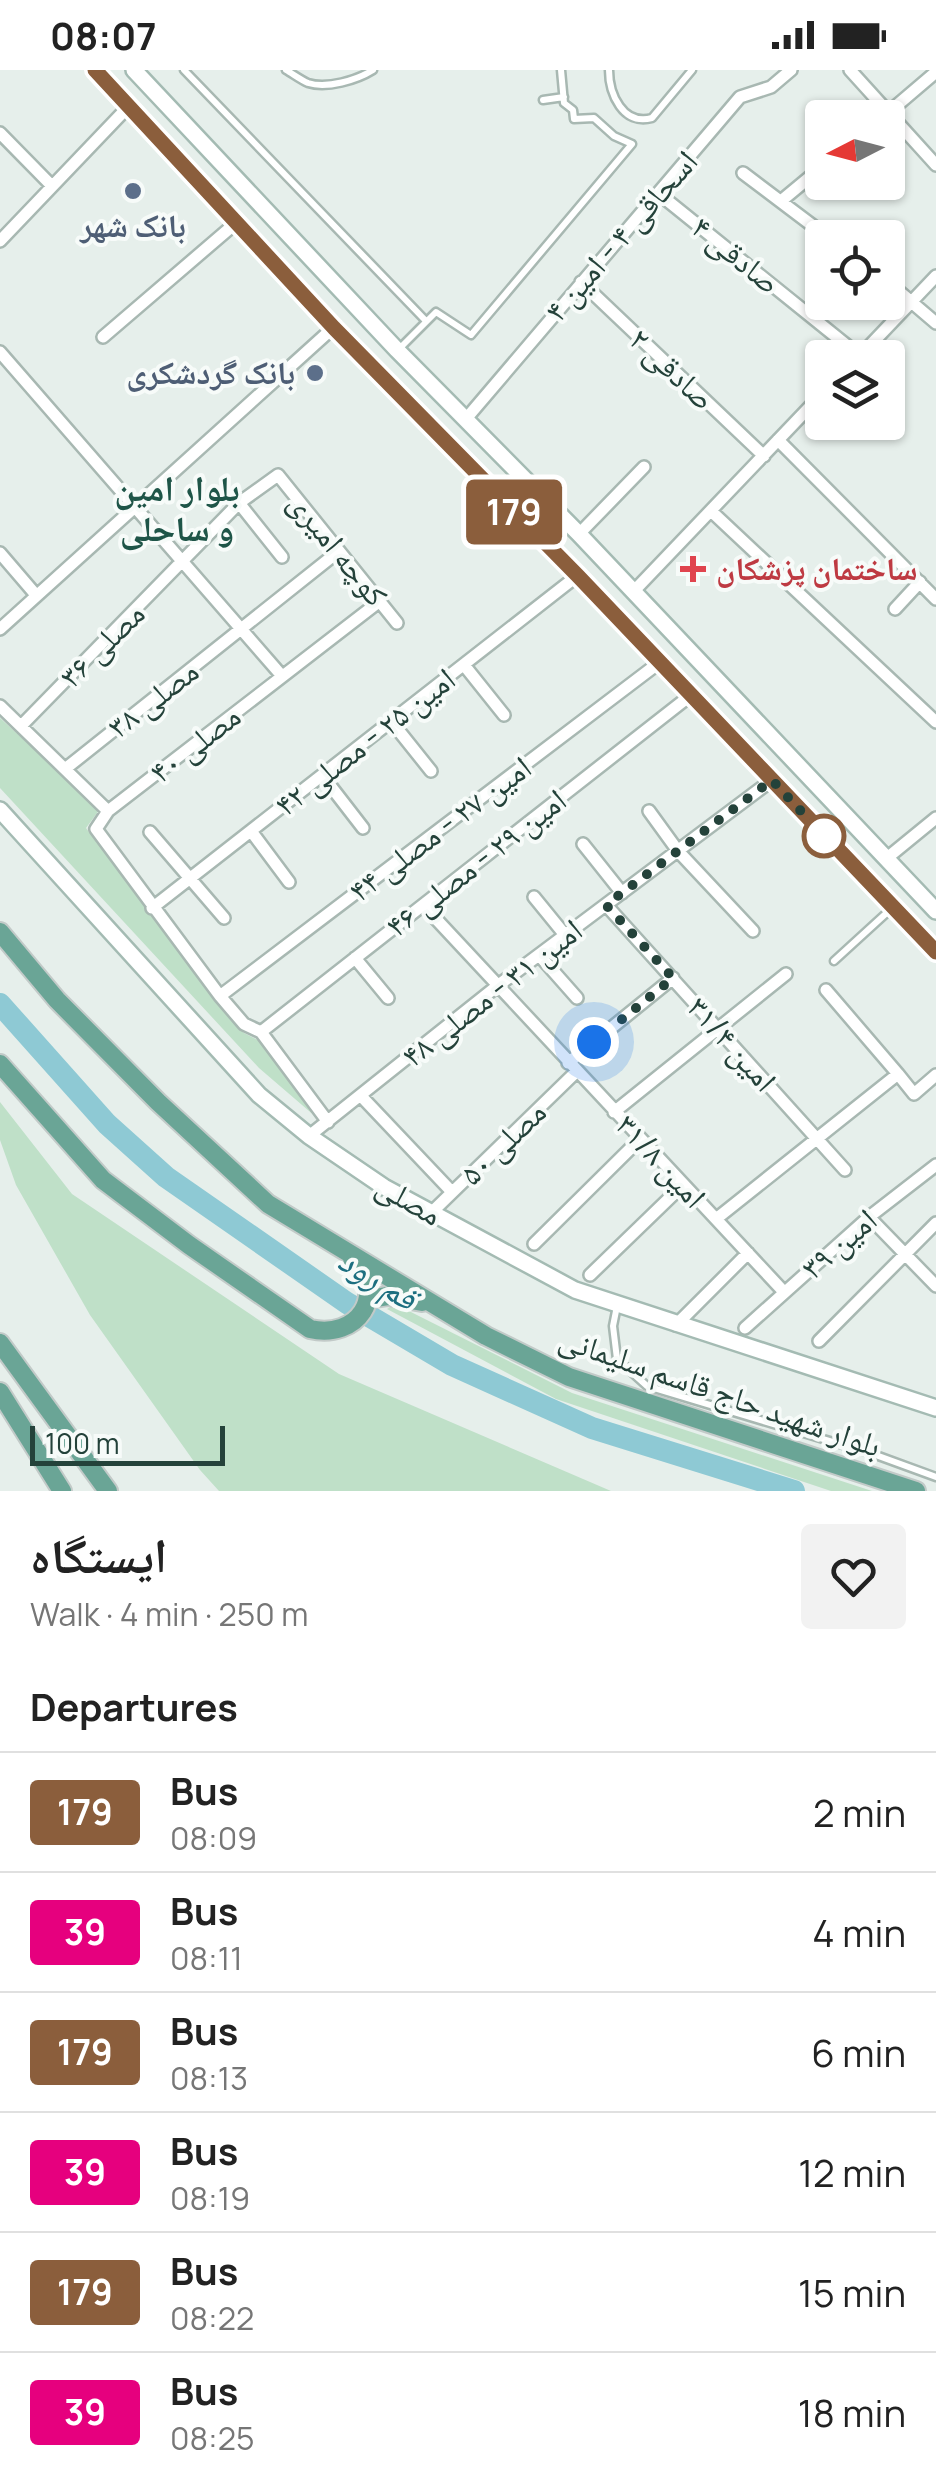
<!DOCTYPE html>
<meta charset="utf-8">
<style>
body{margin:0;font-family:Manrope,"Noto Naskh Arabic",sans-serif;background:#f2f2f2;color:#222;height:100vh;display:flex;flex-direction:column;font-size:38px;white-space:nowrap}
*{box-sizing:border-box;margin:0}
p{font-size:32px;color:#767676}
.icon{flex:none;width:55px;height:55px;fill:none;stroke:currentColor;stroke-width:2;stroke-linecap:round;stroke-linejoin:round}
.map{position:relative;height:1421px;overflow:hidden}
.panel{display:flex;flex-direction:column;background:#fff;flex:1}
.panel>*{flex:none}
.badge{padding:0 20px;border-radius:8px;font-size:35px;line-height:65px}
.needle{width:65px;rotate:264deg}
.fabs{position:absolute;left:805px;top:30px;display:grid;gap:20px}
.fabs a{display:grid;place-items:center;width:100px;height:100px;border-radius:10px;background:#fff;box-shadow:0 2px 8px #0004;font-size:50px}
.scale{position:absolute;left:30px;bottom:25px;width:195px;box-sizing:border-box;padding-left:10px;border:5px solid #24423a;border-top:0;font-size:28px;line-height:35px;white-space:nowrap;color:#24423a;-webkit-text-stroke:8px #f7fbf9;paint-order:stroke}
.you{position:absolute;width:50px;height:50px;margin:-25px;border:8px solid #fff;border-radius:50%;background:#1a73e8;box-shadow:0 0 0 15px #1a73e833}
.map>.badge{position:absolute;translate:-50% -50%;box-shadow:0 0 0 5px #fff}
h2{padding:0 30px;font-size:38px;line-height:90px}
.round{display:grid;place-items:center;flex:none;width:105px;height:105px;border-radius:10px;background:#f2f2f2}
.summary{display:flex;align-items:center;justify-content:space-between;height:170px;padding:0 30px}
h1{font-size:48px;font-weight:700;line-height:75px}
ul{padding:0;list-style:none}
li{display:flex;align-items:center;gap:30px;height:120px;padding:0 30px;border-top:2px solid #e0e0e0}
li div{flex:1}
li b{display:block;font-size:38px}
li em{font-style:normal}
li .badge{min-width:110px;font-weight:700;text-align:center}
.status{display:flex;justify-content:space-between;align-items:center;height:70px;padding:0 50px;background:#fff;direction:ltr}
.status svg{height:28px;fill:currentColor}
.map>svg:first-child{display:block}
</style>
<div class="status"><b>08:07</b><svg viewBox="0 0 49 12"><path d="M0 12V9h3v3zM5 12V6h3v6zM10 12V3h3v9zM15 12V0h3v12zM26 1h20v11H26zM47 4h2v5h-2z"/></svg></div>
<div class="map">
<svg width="936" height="1421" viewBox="0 0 936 1421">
<rect width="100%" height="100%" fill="#e6efeb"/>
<path fill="#bfe0c8" d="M0 648 100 739 86 758 212 924 244 963 260 971 310 1030 316 1047 259 998 0 718Z
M0 1032 72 1124 339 1304 611 1421H219L200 1400 90 1245 16 1115 0 1070Z
M395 1234 572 1323 872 1421H831L556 1329 387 1239Z"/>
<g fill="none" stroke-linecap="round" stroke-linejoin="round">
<path stroke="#8ec9d4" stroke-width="22" d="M0 934 107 1054 166 1107 347 1233 452 1295 592 1358 794 1421"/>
<g stroke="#a8b8b2" stroke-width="11">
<path id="service" d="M184 0 426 251
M286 0C293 4 301 10 308 13 327 19 357 10 373 0
M609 0C609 24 623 56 652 48L692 0
M543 30 564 27
M400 278 436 242 471 265 632 74 614 66 594 48 574 49 573 40 564 33 561 0
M834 891 892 838
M617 1236 613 1256 617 1289 647 1316 873 1384 936 1407"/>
</g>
<g stroke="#a8b8b2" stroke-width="16">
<path id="minor" d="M850 0 936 95
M882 48 936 2
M0 63 52 116
M743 103 829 168
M658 123 860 286
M781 131 822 97
M0 171 128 37
M581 212 764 386
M888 212 936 253
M103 267 237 152
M0 282 282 606
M858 288 936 206
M465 350 740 27 771 17 791 0
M778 370 936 529
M239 433 282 487
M711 441 936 652
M579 464 644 397
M0 483 36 525
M633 522 822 324
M895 539 920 512
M0 559 334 257
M464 595 504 645
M0 636 108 741 96 759 220 926 244 954 261 962 328 1052
M391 651 431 701
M21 656 239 433 278 405 397 553
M65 699 339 481
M322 705 363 758
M108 741 380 531
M649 741 678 781 753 861
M251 761 289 812
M150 762 224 848
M583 774 622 823
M887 788 936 748
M534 827 565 865
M423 835 784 1222
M606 835 845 1100
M152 838 577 506
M539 885 577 928
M355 888 388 928
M826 920 898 1004
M220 926 660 592
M261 962 691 625
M568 993 673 908
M361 1026 452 1122
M614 1042 786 904
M309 1066 496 917 772 710
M430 1144 576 1002
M869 1147 936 1216
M716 1149 898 1004 914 1024 936 1005
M534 1174 640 1069
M590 1205 683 1115
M676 1255 748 1183
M745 1258 869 1147 936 1095
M819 1271 936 1153"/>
</g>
<g stroke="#a4bbb3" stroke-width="20">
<path id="secondary" d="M95 0 334 257 577 506 936 882
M134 0 397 280 579 464 936 841
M0 740 259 1025 309 1066 384 1117 575 1220 936 1338"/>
</g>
<g stroke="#c2cac8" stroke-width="22">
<path id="primary" d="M0 862 57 930 158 1032 268 1134 486 1266 569 1307 916 1421
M0 994 103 1110 189 1175 310 1259C357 1270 389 1225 352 1189
M369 1229 388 1226 422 1232
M0 1273 108 1421
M0 1322 62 1421"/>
</g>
<use href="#service" stroke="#fff" stroke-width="6"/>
<use href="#minor" stroke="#fff" stroke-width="11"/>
<use href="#secondary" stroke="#fff" stroke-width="15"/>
<use href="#primary" stroke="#6aa596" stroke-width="18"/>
</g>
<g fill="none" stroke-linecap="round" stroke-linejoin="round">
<g stroke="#fff" stroke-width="22">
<path id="line" d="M95 0 334 258 578 506 936 882"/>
</g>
<use href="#line" stroke="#8b5e3c" stroke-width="15"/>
<path stroke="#24423a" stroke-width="10" stroke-dasharray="0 18" d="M594 972 673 908 606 835 772 710 824 766"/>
</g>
<g fill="#5c6f8a" stroke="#f7fbf9" stroke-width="4">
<circle cx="133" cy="121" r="10"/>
<circle cx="315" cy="303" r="10"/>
</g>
<path fill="#e0444e" stroke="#f7fbf9" stroke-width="4" d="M688 484h10v10h10v10h-10v10h-10v-10h-10v-10h10z"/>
<circle fill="#fff" stroke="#8b5e3c" stroke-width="5" cx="824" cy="766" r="20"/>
<g text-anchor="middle" stroke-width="8" stroke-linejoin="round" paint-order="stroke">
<g font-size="32" font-weight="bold" fill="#4e5e75" stroke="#f7fbf9">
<text x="133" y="167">بانک شهر</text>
<text x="295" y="314" text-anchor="end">بانک گردشکری</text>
</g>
<g font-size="32" fill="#24423a" stroke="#f7fbf9">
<text transform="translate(621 166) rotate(-49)" y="11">اسحاقی ۴ - امین ۴</text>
<text transform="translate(736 185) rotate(39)" y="11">صادقی ۴</text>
<text transform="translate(672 299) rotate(43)" y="11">صادقی ۲</text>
<text transform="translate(338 479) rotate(51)" y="11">کوچه امیری</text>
<text transform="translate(102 575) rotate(-45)" y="11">مصلی ۳۶</text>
<text transform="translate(153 629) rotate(-38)" y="11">مصلی ۳۸</text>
<text transform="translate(365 672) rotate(-38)" y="11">امین ۲۵ - مصلی ۴۲</text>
<text transform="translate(195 674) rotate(-38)" y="11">مصلی ۴۰</text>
<text transform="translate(440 759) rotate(-37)" y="11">امین ۲۷ - مصلی ۴۴</text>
<text transform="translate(476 793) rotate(-38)" y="11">امین ۲۹ - مصلی ۴۶</text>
<text transform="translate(492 923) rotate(-38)" y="11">امین ۳۱ - مصلی ۴۸</text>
<text transform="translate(732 974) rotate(48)" y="11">امین ۳۱/۴</text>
<text transform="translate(503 1073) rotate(-44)" y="11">مصلی ۵۰</text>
<text transform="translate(661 1091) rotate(47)" y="11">امین ۳۱/۸</text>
<text transform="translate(409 1130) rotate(30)" y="11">مصلی</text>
<text transform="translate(839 1174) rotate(-41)" y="11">امین ۳۹</text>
<text transform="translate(720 1322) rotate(19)" y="11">بلوار شهید حاج قاسم سلیمانی</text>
</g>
<g font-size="32" font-weight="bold" fill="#be3a42" stroke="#f7fbf9" text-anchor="start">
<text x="716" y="510">ساختمان پزشکان</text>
</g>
<g font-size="35" font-weight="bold" fill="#1f5548" stroke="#f7fbf9">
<text x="177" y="431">بلوار امین<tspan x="177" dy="40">و ساحلی</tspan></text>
</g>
<g font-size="35" font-style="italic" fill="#1c6f80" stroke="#f7fbf9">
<text transform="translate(378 1209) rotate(32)" y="12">قم رود</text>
</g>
</g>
</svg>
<div class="fabs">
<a><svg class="needle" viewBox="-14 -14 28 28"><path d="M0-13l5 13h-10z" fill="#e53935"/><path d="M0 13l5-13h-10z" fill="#767676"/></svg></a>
<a><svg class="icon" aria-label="locate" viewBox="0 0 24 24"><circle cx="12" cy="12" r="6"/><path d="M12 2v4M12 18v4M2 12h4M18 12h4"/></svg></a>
<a><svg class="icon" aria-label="layers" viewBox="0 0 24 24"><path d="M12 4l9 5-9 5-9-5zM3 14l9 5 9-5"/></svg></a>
</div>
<div class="scale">100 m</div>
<div class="you" style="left:594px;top:972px"></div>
<b class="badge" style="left:514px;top:442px;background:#8b5e3c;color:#fff">179</b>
</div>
<section class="panel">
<div class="summary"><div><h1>ایستگاه</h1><p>Walk · 4 min · 250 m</p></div><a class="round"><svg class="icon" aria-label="heart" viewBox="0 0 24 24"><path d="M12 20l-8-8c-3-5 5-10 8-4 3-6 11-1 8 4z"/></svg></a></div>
<h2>Departures</h2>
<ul>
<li><span class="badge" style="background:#8b5e3c;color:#fff">179</span><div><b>Bus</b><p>08:09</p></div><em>2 min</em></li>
<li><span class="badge" style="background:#e6007e;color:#fff">39</span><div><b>Bus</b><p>08:11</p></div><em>4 min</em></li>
<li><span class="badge" style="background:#8b5e3c;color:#fff">179</span><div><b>Bus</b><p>08:13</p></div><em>6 min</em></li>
<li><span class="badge" style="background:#e6007e;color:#fff">39</span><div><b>Bus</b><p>08:19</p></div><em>12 min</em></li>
<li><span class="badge" style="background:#8b5e3c;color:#fff">179</span><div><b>Bus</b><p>08:22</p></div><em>15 min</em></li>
<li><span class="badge" style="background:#e6007e;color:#fff">39</span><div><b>Bus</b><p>08:25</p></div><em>18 min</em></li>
</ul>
</section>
